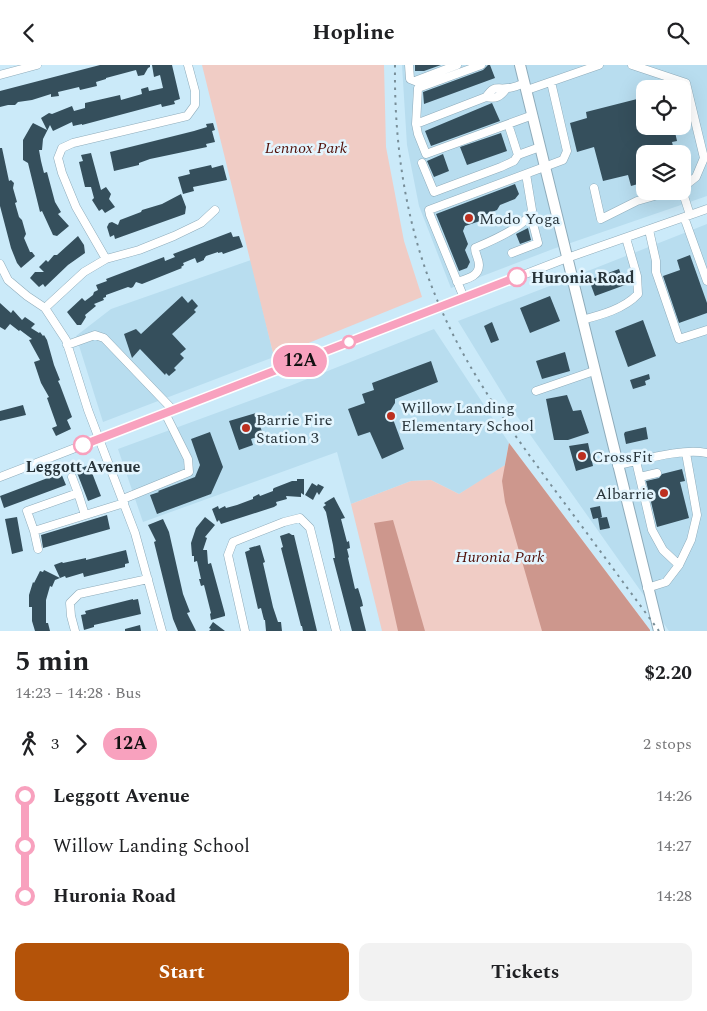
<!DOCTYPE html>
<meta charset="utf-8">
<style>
body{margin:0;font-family:Spectral,serif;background:#f2f2f2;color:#202124;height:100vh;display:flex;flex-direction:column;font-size:19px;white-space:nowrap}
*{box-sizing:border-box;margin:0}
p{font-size:16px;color:#757577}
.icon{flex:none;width:28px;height:28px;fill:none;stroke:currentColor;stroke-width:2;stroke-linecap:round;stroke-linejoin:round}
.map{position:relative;height:566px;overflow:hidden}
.side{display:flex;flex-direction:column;background:#fff;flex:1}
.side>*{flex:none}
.badge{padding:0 10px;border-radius:16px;font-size:18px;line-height:32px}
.controls{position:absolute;left:636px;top:15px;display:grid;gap:10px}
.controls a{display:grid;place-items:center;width:55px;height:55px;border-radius:10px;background:#fff;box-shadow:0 5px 20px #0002;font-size:25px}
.map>.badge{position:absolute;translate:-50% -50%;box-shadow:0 0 0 2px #fff}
.legs{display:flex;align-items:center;gap:8px;height:55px;padding:0 15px;font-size:16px}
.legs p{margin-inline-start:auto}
.summary{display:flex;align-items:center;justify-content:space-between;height:85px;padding:0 15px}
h1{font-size:28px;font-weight:700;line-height:38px}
.action{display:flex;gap:10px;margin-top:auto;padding:10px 15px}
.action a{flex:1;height:58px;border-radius:10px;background:#b45309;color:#fff;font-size:20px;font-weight:700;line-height:58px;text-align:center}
.action a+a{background:#f2f2f2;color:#202124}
ul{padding:0 15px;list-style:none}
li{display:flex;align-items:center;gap:18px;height:50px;font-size:19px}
li i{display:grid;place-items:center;width:8px;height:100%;margin:0 6px;background:currentColor}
li i::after{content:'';width:12px;height:12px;margin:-6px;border:4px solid;border-radius:50%;background:#fff}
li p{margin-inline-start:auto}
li:first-child i{background:linear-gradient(#0000 50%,currentColor 0)}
li:last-child i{background:linear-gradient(currentColor 50%,#0000 0)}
header{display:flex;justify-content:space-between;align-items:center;height:65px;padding:0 15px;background:#fff;font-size:22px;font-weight:700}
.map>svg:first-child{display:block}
</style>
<header><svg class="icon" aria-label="back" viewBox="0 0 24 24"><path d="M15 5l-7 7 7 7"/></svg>Hopline<svg class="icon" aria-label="search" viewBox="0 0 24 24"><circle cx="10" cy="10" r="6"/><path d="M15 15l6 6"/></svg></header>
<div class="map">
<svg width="707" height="566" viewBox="0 0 707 566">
<rect width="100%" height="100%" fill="#cbeaf9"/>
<path fill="#b8ddef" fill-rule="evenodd" d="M402 0H707V131L553 184 451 223 419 141 407 80ZM645 24H682V61H645ZM645 89H682V126H645Z
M707 159V566H669L512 344 458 256 560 217Z
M251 195 274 292 103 357 76 271 111 244Z
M434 264 509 378 505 400 484 414 459 429 431 415 411 416 351 439 337 387 143 457 118 384 282 324Z"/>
<path fill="#f0ccc5" d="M202 0H384L386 82 404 176 422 232 274 292Z
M509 378 650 565V566H382L351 439 411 416 431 415 459 429 505 400Z"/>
<path fill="#cd978d" d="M509 378 650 565V566H542L505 437 502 416Z
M393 455 425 566H398L374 458Z"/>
<path fill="#354f5c" d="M100 0H150V2L148 3 144 10 138 11 136 5 106 13V14L96 17 97 21 80 25 79 22 58 27 59 31 51 32V29L32 35 18 37 15 40H8L0 42V26Z
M152 0H172L180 34 174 36 175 39 162 42 161 39 82 60V59L73 61 72 57 53 66 50 60 43 74 42 85H39L41 96 44 108 47 107 55 137 61 147 58 149 69 161 57 171 53 170 42 146 40 147 28 98 23 95V75L31 61 33 58 47 65 41 53 49 48 52 49 72 41 74 46 85 43V38L120 30 121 35 142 29 141 24 148 22 149 26 163 23 160 10 154 12Z
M415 0H441L424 6H415Z
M488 0H490L495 13 424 39 423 27 483 5Z
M645 32V61H668L670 68 675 67 677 76 672 77 675 89H645V117L631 121 628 110 603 116 594 82 577 87 570 58 587 53 586 47Z
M492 38 500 56 431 81 425 66Z
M213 58 215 65 212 66 215 77 206 79 207 82 150 94 139 98V100L114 106 110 87 194 66 207 62 206 59Z
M501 68 507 86 467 100 460 82Z
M0 83H2L9 116 11 115 14 118 13 123 17 137 15 138 19 152 22 155 26 169 24 173 30 187H32L35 191 21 203 17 198 11 183 0 141Z
M91 88 101 125 106 122 111 129 109 134 115 142 105 148 102 144 99 146 92 135 94 133 91 122H85L79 97 83 96 81 90Z
M443 89 449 106 434 112 427 96Z
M211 100 212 103 223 100 227 115 193 122 194 126 183 129 178 112 190 109 189 105Z
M515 119 519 129 515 134 500 140 497 145 482 151 480 156 465 161 463 166 468 179 465 185 470 197 467 203 459 206 436 149Z
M181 129 186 142 185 149 115 174 114 170 110 172 107 162 109 158 112 157 118 160 120 155 141 147 142 145 162 139Z
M528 163 531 175 520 179 516 169Z
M231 167 233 172 239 171 243 182 223 189 222 187 218 188V187L206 191 204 194V195L197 198 195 193 183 198 184 200 181 202 182 203 142 219 136 217 133 222 131 223 128 222 106 230V232L103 233 104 235 94 239 96 241 85 250 86 252 81 260H77L67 247 82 233 85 236 93 230 94 227 98 225 96 220 107 216 106 214 164 192 165 196 175 192 173 189Z
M78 171 84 180 85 188 68 200 45 222 43 219 39 222 30 213 35 207H44L39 202 46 195 48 197 54 190H57Z
M690 190 707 238V248L679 258 663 211 680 205 677 195Z
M619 204 625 220 595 231 589 215Z
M182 231 188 238 192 234 198 241 194 245 196 247 172 269 186 284 180 289 184 293 174 303 176 305 169 311 166 308 165 310 140 284 132 293 124 269 136 264 141 269Z
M550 231 560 256 530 268 520 243Z
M0 238 11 248 13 245 22 255 25 252 35 259 31 263 39 268 40 267 43 271 44 270 47 275 54 300 60 315 58 316 60 320 72 352 67 355 71 364 56 371 52 363 57 361 47 333 49 332 41 318 34 297 40 295 29 275 32 274 20 265 19 266 10 259 5 265 0 262Z
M643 255 656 291 628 302 615 266Z
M492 257 499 275 491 278 484 261Z
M565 287 570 306 542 314 536 296Z
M431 296 438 317 395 334V338L390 346 404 384 382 394 370 367 358 371 348 344 365 338 362 329 374 325 372 318Z
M649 309 650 314 645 316 646 320 633 324 630 315Z
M567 330 573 346 581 345 589 368 568 375H554L546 334Z
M23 340 26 350 0 356V346Z
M256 348 263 370 251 374 253 380 239 385 229 356Z
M646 362 648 374 626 379 624 369 625 367Z
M210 367 223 402 211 429 157 449 150 430 159 427 158 426 195 412 200 400 191 374Z
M588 378 593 401 576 406 569 381Z
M89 400 101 431 88 436 76 405Z
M682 404 685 416 680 417 689 453 657 462 646 416 659 413 662 409Z
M61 408 66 420 4 443 0 431Z
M297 414H304V430L301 428V432L286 431 287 434 276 437 277 440 274 442 221 459 219 455 217 457 212 444 218 441 219 444 225 441 226 443 237 440 253 434V432L259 429 260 431 273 426V424L274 423 292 416H297Z
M312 418 317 421 318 419 324 422 319 430 317 427 313 435 305 430Z
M334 432 345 453 341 454 347 477 349 476 350 483 347 484 349 492 348 493 355 524 358 523 362 536 363 541 360 542 366 566H352L333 493H335L333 480 326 447 323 442 326 440 324 438Z
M600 441 602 452 600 453 607 452 610 463 600 465 598 453 593 454 590 443Z
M107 450 110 464 43 483 41 470Z
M17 452 23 486 12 489 5 454Z
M205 452 215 460 205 472 207 473 203 485H207L208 499 211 498 225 549V551L211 555 210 549 211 548 204 520 201 521 199 514H201L197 496 194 497V491H192L191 478 196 463Z
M163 454 169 467 183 529 190 547 187 548 196 566H178L173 554 154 477 156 476 148 460Z
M289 468 292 470H294L317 566H303L302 561H301L281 483 283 482 280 471Z
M260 480 265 497 263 498 273 542 278 557H281L282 566H266L265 555H264L261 543 258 544 245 487 250 485 249 483Z
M126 485 129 498 125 499V502L84 512 83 508 66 513 65 511 55 515 52 522 50 521 46 535V558H48L50 566H35L32 556V542H29V530L33 517 34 518 40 506 43 507 44 505 60 513 54 500 62 497 63 498 86 493V495Z
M133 534V535L138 534 141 549 94 560V562L84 565 81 550 86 549 85 546Z
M213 557 225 566H209L211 564 209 563Z
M140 560 141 566H125V564Z"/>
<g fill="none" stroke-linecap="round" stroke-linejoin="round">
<g stroke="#8facbb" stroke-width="9">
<path id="minor" d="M409 0 410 14 415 16 457 0
M632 0 686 18 704 93 696 112 682 123
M0 10 37 0
M506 24C500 32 496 34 486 32 495 19 496 25 508 23 514 23 519 20 525 18
M527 25 599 0
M486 32 416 59 418 69 426 89 533 50
M416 59 418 23 481 0
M510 65 518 90
M422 98 434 127 501 102 514 96 518 90 540 82
M594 123 601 154 637 136 672 126
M682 125 690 150
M684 152 707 216
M649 165 656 196V207L679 274 707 265
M512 188 538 178 531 151
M106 194 76 142 62 108 58 93 62 83 73 78 187 51 195 40V26L188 0
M0 199 8 215 27 231 45 243 66 275 88 345 135 468 162 566
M457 217C466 214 479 212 479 200 479 194 475 189 475 183 489 177 528 161 532 145L526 109
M464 233 430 150 429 145 563 95 567 86 551 17
M45 243 84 207 106 194 139 185 174 171 201 158 215 145
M582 255C601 250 624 244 638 229L637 211 626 173
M67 280 95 270 104 273 173 345
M536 326 594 306
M636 396 652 465 663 485 679 500
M617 400C643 395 681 383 707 388
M0 412 567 193 707 144
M72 412 78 428
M640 412 657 408
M123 434 189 407 188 394 165 348
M85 450 78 428 27 446 34 466 124 438
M34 466 38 484
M647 523 666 517 679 500 691 475 697 450 686 388
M75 566 71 551 70 538 79 529 148 514
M245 566 228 490 233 477 284 457 300 453 310 463 336 566"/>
</g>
<g stroke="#8facbb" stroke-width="12">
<path id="major" d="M520 0 659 566"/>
</g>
<use href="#minor" stroke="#fff" stroke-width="8"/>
<use href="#major" stroke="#fff" stroke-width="10"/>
<path stroke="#788e98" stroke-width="2" stroke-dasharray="2.5 5" stroke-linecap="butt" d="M395 0C394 81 406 162 438 237 466 304 508 361 551 420 587 468 623 517 659 566"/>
</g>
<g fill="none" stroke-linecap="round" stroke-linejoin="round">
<g stroke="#fff" stroke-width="11">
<path id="line-1" d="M83 380 517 212"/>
</g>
<use href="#line-1" stroke="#f8a1be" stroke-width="8"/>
</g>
<g fill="#bc3020" stroke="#e3f5fe" stroke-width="2">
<circle cx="469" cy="153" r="5"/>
<circle cx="391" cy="351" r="5"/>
<circle cx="246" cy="363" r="5"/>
<circle cx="582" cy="391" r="5"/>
<circle cx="664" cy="428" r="5"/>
</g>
<g fill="#fff" stroke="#f8a1be" stroke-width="2.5">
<circle cx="517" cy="212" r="9"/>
<circle cx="349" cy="277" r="6"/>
<circle cx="83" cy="380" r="9"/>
</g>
<g text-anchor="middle" stroke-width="5" stroke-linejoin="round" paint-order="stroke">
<g font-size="16" font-style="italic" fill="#52110a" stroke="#e3f5fe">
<text x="306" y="88">Lennox Park</text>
<text x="500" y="497">Huronia Park</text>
</g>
<g font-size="16" fill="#28343a" stroke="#e3f5fe" text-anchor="start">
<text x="479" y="159">Modo Yoga</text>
<text x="401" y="348">Willow Landing<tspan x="401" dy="18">Elementary School</tspan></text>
<text x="256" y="360">Barrie Fire<tspan x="256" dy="18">Station 3</tspan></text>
<text x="592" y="397">CrossFit</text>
<text x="654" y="434" text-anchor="end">Albarrie</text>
</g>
<g font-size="16" font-weight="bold" fill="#28343a" stroke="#e3f5fe" text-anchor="start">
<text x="531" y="218">Huronia Road</text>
<text x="83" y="407" text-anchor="middle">Leggott Avenue</text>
</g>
</g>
</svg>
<div class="controls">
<a><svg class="icon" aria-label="locate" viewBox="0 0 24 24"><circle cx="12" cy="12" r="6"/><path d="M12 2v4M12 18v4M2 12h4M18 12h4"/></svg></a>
<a><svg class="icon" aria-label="layers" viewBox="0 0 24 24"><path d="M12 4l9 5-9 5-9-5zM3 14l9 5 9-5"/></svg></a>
</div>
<b class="badge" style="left:300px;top:296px;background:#f8a1be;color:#111">12A</b>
</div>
<section class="side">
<div class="summary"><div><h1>5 min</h1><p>14:23 – 14:28 · Bus</p></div><b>$2.20</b></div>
<div class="legs"><svg class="icon" aria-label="walk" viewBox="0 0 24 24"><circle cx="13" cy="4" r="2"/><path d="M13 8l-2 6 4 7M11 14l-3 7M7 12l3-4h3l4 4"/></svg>3<svg class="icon" aria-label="forward" viewBox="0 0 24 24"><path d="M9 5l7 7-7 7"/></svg><b class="badge" style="background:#f8a1be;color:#111">12A</b><p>2 stops</p></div>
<ul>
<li><i style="color:#f8a1be"></i><b>Leggott Avenue</b><p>14:26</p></li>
<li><i style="color:#f8a1be"></i><span>Willow Landing School</span><p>14:27</p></li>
<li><i style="color:#f8a1be"></i><b>Huronia Road</b><p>14:28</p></li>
</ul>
<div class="action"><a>Start</a><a>Tickets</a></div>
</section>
